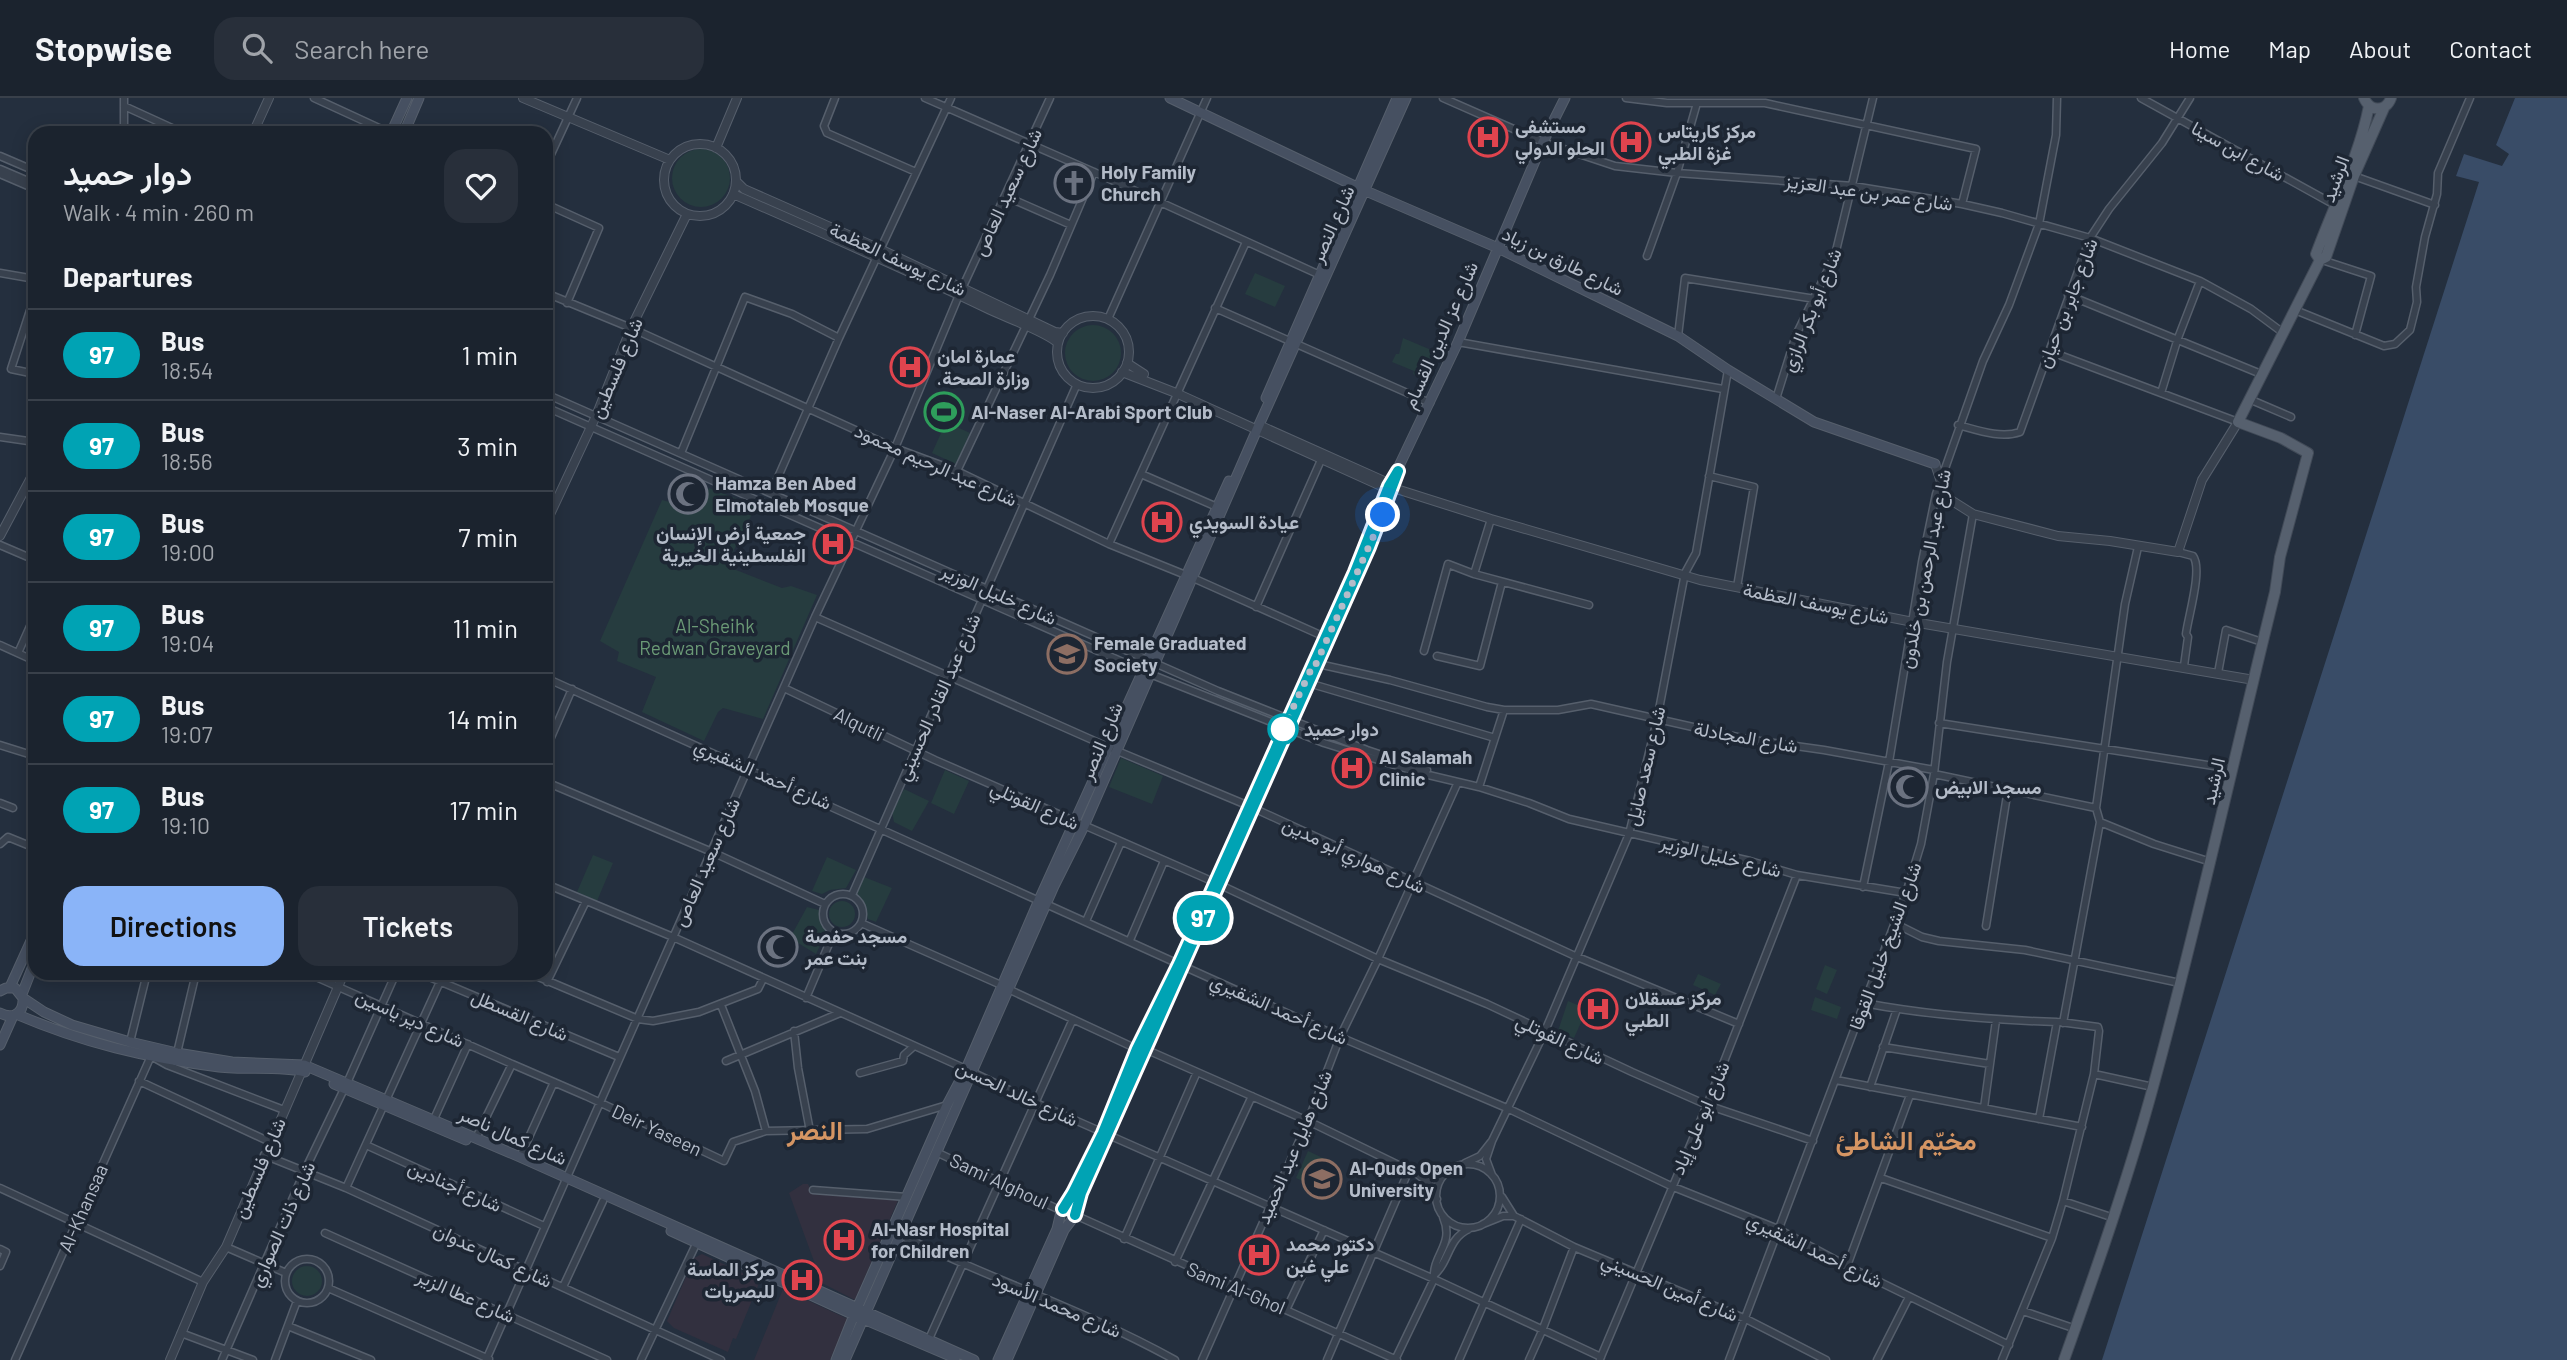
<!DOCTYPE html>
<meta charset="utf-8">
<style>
body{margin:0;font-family:Barlow,Vazirmatn,sans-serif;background:#282f3a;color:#f1f3f6;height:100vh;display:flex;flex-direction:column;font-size:26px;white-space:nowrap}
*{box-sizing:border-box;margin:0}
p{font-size:23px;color:#a0a4aa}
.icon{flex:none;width:38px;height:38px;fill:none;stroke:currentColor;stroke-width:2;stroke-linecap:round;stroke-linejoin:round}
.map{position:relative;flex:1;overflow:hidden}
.sheet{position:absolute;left:28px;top:28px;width:525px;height:854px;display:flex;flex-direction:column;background:#1b232e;border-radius:21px;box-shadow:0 4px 18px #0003,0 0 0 2px #39404a}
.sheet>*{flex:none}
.badge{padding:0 14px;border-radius:23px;font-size:24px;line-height:46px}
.you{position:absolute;width:35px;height:35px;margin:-18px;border:5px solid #fff;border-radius:50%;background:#1a73e8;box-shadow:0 0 0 10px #1a73e833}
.map>.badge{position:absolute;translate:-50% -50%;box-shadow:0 0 0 4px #fff}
h2{padding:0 35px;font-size:26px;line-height:63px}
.round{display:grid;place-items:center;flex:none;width:74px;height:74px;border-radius:21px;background:#282f3a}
.headline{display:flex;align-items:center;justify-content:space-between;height:119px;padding:0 35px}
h1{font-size:33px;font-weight:600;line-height:52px}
.action{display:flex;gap:14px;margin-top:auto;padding:14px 35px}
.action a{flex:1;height:80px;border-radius:21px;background:#8ab4f8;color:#111;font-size:28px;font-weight:600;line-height:80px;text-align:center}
.action a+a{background:#282f3a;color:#f1f3f6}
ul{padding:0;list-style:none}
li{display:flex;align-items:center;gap:21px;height:91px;padding:0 35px;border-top:2px solid #39404a}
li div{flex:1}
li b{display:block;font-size:26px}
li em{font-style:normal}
li .badge{min-width:77px;font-weight:700;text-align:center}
header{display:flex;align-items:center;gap:42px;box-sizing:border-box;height:98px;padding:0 35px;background:#1b232e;border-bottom:2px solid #39404a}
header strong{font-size:33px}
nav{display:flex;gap:38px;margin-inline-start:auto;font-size:24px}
.search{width:490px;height:63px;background:#282f3a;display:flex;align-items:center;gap:18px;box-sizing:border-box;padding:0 24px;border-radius:21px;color:#a0a4aa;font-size:26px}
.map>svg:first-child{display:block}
</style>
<header>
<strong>Stopwise</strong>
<div class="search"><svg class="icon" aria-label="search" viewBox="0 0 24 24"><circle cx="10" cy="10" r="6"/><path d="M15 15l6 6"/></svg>Search here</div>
<nav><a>Home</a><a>Map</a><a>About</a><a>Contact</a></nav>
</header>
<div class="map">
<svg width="2567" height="1262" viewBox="0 0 2567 1262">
<rect width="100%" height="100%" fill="#242f3e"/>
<path fill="#32303f" d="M803 1086H808L811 1092 899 1100 855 1202 822 1185 789 1095Z
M702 1156 760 1183 736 1241 733 1240 728 1254 674 1230 667 1223 694 1160Z
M783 1191 848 1221 830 1262H754Z"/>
<path fill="#263c3f" d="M672 80a29 29 0 1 1 58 0a29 29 0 1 1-58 0Z
M1255 175 1285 188 1275 209 1245 196Z
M1065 255a28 28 0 1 1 56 0a28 28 0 1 1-56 0Z
M1403 240 1436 254 1424 281 1413 276 1414 273 1392 264 1396 256H1399Z
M928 301 963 316 959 326 924 312Z
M946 324 970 335 956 366 932 355Z
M709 390 756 408 726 468 782 490 791 488 817 497 763 621 723 610 718 614 704 643 642 614 656 579 617 563 619 554 600 543 662 402 700 412Z
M1121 660 1163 678 1152 706 1109 689Z
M945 672 969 683 954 716 931 705Z
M904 691 929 703 912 733 894 724 892 714Z
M593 757 613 765 597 803 577 794Z
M827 759 856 772 846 790 830 792 822 796 812 793Z
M864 779 892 790 876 824 868 821 863 806 857 796Z
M829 816a13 13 0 1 1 26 0a13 13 0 1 1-26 0Z
M807 809 819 812 827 833 816 856 790 840Z
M1825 867 1837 872 1827 896 1816 891Z
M1698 876 1721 886 1715 897 1693 887Z
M1815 899 1841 909 1837 921 1811 912Z
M1568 903 1587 911 1574 940 1558 933Z
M1308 1053 1325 1061 1313 1088 1296 1080Z
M292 1183a15 15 0 1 1 30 0a15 15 0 1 1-30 0Z"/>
<path fill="#394c67" d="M2515 0H2567V1262H2102L2479 84 2456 78 2464 56 2502 68 2509 56 2496 47Z"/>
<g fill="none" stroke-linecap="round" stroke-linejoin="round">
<g stroke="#565f6c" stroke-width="9">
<path id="minor" d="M314 0 390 35
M835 0 824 28 827 35 916 74
M925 0 1094 74 1320 177
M1443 0 1543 44 1615 68 1677 75 1853 88 1962 106 2002 115 2090 140 2200 183 2251 211 2282 234
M1626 0 1667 5H1765L1976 51 1962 106
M2141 0 2335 107
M124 8 183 35
M124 35V0
M0 58 35 73
M546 67 577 0
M0 71 35 86
M0 76 35 91
M2354 78 2435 107
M1005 98 1071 127
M546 106 599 130 567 205
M1647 158 1677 75 1697 5
M2322 162 2371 178 2355 237
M0 175 35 181
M546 195 631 230 895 350 957 373 1109 446 1193 480 1325 539
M35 197 11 271 35 276
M2068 197 2261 276
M1215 210 1430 305
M2295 212 2384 248 2395 246 2410 232 2417 204 2416 189 2425 139 2437 96 2438 75 2470 0
M1108 221 1207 0
M1678 238 1685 180 1815 201
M1458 244 1723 291
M2049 253 2238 324
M2161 295 2178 240 2200 183
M546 296 1218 593 1367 652 1427 672
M1776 301 1796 237 1835 157 1873 0
M2249 301 2291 319
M546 309 1150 576 1324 645 1420 675 1479 689 1529 705 1569 721 1750 763 1797 777 1906 795
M1958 327C1977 332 2001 341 2020 334L2090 140 2109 111 2162 45 2190 0
M0 339 35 344
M681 355 745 199 792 216 839 240
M957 373 1050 177 1094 74
M1141 376 1217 409
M1709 378 1754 389 1737 489
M771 395 839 240 951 0
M546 402 554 406
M1109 446 1246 144
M0 447 35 462
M2178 454 2193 458C2203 471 2188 519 2186 536L2188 539 2184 568
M1474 476 1491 421
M1256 509 1321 362
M815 519 1115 652 1249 708 1575 858 1739 926
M0 547 35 563
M1424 553 1448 466 1474 476 1589 507
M18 555 35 517
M1437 558 1480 568 1502 484
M1314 565 1390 582 1487 609 1504 612H1558L1591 606 1746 641 1824 652 1934 672
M2218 575 2226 532 2262 544
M546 580 1340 939 1509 1011 1671 1088 1778 1131 1847 1168 2009 1247
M1305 584 1495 640
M784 590 935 662 1214 784 1378 861 1487 906 1632 974 1707 1007 1813 1043
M1939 625 2233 671
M0 647 35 658
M546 651 572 591
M1934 676 2096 710 2100 724 2154 746 2211 764
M546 684 712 754 825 806
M1479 689 1504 612
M0 705 13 710
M2096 710 2125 506 2138 449
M0 746 8 739 35 750
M546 786 673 839 966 971 1034 1004 1434 1181 1601 1259
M1863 789 1889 664 1922 464 1936 396 1983 263 2009 207 2039 126 2056 37 2057 0
M823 816a20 20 0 1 1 40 0a20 20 0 1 1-40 0Z
M852 797 1077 286
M1086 823 1121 744
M861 825 1001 887
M1894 825 1922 839 1939 843 2025 852 2180 885
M1986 828 2008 691
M1130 842 1164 763
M307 875 512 966 476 1040
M420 875 619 959
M529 875 638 921 653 923 699 914 758 891 763 881
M547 884 586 803
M1008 891 1137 951H1145L1308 1023 1417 1076 1429 1085 1437 1101
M806 900 834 834
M1864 905C1927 917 1993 922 2057 924L2039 1021
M721 907 755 993 766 1033
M2060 924 2098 929 2099 933 2094 976
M2063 925 2100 724
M794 933 798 970 810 1033
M130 944 147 875
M1883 949 1990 966
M177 955 196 875
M726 963 840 915
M512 966 586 998 724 1063 733 1044 766 1033 867 1031 947 1007
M860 975 903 963 904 957 913 949
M1836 982 2082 1029
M139 983 270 1044
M347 985 396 875
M1870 989 1897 911
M1984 1010 1996 922
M434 1021 468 946
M366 1047 544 1128
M936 1054 1062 1113
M264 1057 346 1090 721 1262
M520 1059 554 984
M1465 1065 1480 1058 1491 1044
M1436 1098a32 32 0 1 1 64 0a32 32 0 1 1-64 0Z
M1492 1077 1486 1061 1492 1043 1545 933 1629 736 1657 622 1685 475 1696 455 1728 272
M1422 1078H1433L1445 1074
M1881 1080 2052 1140
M0 1090 203 1184
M346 1090 444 875
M813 1092 907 1099
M1502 1099 1514 1118
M2063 1103 2114 1120
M1075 1117 1397 1262
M1483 1126 1503 1118H1514L1574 1149 1746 1221 1826 1262
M325 1135 607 1262
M900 1137C991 1181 1087 1213 1175 1262
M1124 1141 1197 974
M226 1149 286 1175
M0 1151 6 1154 0 1168
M285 1183a22 22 0 1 1 44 0a22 22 0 1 1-44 0Z
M1175 1164 1252 998
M1847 1168 1910 997
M1433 1178C1450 1164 1447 1141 1469 1131
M563 1189 603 1103
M328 1190 489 1261
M1286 1212 1324 1132
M2023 1213 2076 1231
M288 1228 371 1262
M181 1235 253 1262
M929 1241 1073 921
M1600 1261 1707 1007 1797 777
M15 1262 151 958 167 967 284 1012
M222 1262 305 1072 344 991
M275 1262 297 1203
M486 1262 815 519 895 350 959 197 1050 0
M641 1262 697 1144
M1202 1262 1308 1023 1340 939 1378 861 1458 684
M1327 1262 1409 1072
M1395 1262 1434 1181C1432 1156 1455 1147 1443 1119
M1459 1262 1521 1121
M1529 1262 1542 1233 1574 1149
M1729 1262 1906 795 1921 746 1934 676 1947 564 1973 416
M1877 1262 1909 1199
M2002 1262 2052 1140 2063 1103 2094 976 2153 989"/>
</g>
<g stroke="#565f6c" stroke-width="10">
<path id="tertiary" d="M523 0 670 62
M253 35 269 0
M664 82a36 36 0 1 1 72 0a36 36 0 1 1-72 0Z
M716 50 737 0
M736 83 744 91 880 151 1055 234 1063 235
M733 96C818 133 903 170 986 210 1004 219 1045 233 1058 245
M1057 254a36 36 0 1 1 72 0a36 36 0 1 1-72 0Z
M1127 265 1144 276
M1122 274 1176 295 1381 388H1387L1491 421 1700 482 1913 524 2254 582
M1261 328 1384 383 1387 388
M1935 366 1946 399 1973 416 2058 438 2110 443 2178 454 2202 382 2238 324
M546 425 596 318 631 230 687 116
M0 438 35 372
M170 1262 203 1184 226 1149 344 875"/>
</g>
<g stroke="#565f6c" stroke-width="11">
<path id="secondary" d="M1170 0 1359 90 1498 150 1678 238 1728 272 1814 324 1935 366
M391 35 407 0
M404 35 419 0
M1266 300 1397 0
M10 889 35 834
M0 893 6 890H15L23 900 44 914 72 927 130 944 177 955 232 964 304 967 520 1059 974 1262
M22 896 35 863
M0 915C13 922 24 915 23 900
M16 916C84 945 146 960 219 969 244 972 284 968 305 974
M0 947 13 918
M334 986 466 1042
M1127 990 1155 926
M1063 1111 1073 1095 1103 1035 1137 951 1179 866 1289 620 1355 474 1389 389 1458 244 1543 44 1565 0
M1075 1117 1081 1095 1095 1064
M671 1133 854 1217 955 1260
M836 1262 854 1217 947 1007 966 971 1039 802 1229 383
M845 1262 1054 788 1084 728 1259 327 1406 0
M998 1262 1057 1131 1061 1114
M1007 1262 1064 1132 1074 1119"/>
</g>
<g stroke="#414a57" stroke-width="12">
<path id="primary" d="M2364 0C2370 14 2386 14 2391 0
M2320 162 2316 156C2334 107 2359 59 2369 8
M2064 1262C2096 1172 2128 1081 2153 989 2198 825 2234 659 2275 494L2280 459 2308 355 2281 340 2238 324 2320 162 2326 159 2354 78 2384 10"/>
</g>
<use href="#minor" stroke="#38414e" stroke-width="6"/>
<use href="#tertiary" stroke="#38414e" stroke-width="8"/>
<use href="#secondary" stroke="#465061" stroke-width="9"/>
<use href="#primary" stroke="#56606e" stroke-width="10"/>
</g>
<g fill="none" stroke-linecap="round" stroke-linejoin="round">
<g stroke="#fff" stroke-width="16">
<path id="line" d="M1063 1111 1073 1095 1103 1035 1137 951 1179 866 1355 474 1389 388 1398 373 1369 449 1081 1095 1075 1117"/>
</g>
<use href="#line" stroke="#00a3b4" stroke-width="10"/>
<path stroke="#b4bcc9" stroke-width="7" stroke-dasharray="0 12.6" d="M1283 631 1314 565 1316 566 1383 417"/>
</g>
<defs>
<g id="hospital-ring" transform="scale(2.0125)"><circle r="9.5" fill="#1d2633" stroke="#e0444e" stroke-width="1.5"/><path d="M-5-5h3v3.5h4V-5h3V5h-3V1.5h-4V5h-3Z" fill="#e0444e"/></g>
<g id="church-ring" transform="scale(2.0125)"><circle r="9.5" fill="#1d2633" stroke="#6b7280" stroke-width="1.5"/><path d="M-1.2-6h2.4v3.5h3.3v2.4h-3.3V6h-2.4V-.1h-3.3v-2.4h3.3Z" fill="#6b7280"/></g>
<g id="stadium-ring" transform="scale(2.0125)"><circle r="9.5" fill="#1d2633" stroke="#2e9e5b" stroke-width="1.5"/><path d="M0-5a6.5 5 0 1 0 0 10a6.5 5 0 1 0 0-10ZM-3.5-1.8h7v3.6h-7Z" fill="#2e9e5b"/></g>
<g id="mosque-ring" transform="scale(2.0125)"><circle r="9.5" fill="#1d2633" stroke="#6b7280" stroke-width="1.5"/><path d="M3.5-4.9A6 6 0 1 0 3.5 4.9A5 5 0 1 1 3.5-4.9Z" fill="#6b7280"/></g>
<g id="university-ring" transform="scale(2.0125)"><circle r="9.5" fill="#1d2633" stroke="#8d6e63" stroke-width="1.5"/><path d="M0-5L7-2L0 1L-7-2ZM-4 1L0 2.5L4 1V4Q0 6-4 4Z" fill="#8d6e63"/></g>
</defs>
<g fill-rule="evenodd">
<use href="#hospital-ring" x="1488" y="39"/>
<use href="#hospital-ring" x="1631" y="44"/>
<use href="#church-ring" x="1074" y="85"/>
<use href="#hospital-ring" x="910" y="269"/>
<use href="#stadium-ring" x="944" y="314"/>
<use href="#mosque-ring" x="688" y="396"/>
<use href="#hospital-ring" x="1162" y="424"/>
<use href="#hospital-ring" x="833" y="446"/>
<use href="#university-ring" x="1067" y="556"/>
<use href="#hospital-ring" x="1352" y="670"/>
<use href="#mosque-ring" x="1908" y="689"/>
<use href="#mosque-ring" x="778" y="849"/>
<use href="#hospital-ring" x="1598" y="911"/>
<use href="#university-ring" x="1322" y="1081"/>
<use href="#hospital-ring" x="844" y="1142"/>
<use href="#hospital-ring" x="1259" y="1157"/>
<use href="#hospital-ring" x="802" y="1182"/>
</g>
<circle fill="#fff" stroke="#00a3b4" stroke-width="3.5" cx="1283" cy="631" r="14"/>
<g text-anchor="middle" stroke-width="7" stroke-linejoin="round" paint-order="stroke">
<g font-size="19" font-weight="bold" fill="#b4bcc9" stroke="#1d2633" text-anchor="start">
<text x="1515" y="35">مستشفى<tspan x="1515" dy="22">الحلو الدولي</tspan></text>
<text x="1658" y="40">مركز كاريتاس<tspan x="1658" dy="22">غزة الطبي</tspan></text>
<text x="1101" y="81">Holy Family<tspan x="1101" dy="22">Church</tspan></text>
<text x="937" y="265">عمارة امان<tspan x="937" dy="22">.وزارة الصحة</tspan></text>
<text x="971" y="321">Al-Naser Al-Arabi Sport Club</text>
<text x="715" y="392">Hamza Ben Abed<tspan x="715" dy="22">Elmotaleb Mosque</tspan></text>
<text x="1189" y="431">عيادة السويدي</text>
<text x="806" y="442" text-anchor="end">جمعية أرض الإنسان<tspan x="806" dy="22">الفلسطينية الخيرية</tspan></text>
<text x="1094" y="552">Female Graduated<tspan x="1094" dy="22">Society</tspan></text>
<text x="1379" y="666">Al Salamah<tspan x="1379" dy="22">Clinic</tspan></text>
<text x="1935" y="696">مسجد الابيض</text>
<text x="805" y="845">مسجد حفصة<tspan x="805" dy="22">بنت عمر</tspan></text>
<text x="1625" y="907">مركز عسقلان<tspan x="1625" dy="22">الطبي</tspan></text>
<text x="1349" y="1077">Al-Quds Open<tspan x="1349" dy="22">University</tspan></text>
<text x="871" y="1138">Al-Nasr Hospital<tspan x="871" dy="22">for Children</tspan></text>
<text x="1286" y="1153">دكتور محمد<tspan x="1286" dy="22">علي غبن</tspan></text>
<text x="775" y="1178" text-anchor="end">مركز الماسة<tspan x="775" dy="22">للبصريات</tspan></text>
</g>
<g font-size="19" fill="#b4bcc9" stroke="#1d2633">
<text transform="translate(2238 53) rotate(29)" y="7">شارع ابن سينا</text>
<text transform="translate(2335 81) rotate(-70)" y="7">الرشيد</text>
<text transform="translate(1007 94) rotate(-65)" y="7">شارع سعيد العاص</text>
<text transform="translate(1869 94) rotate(8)" y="7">شارع عمر بن عبد العزيز</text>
<text transform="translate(1332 126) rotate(-66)" y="7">شارع النصر</text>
<text transform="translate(898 161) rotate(25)" y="7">شارع يوسف العظمة</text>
<text transform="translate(1563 163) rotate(26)" y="7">شارع طارق بن زياد</text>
<text transform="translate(2067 205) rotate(-69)" y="7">شارع جابر بن حيان</text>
<text transform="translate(1811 212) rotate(-68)" y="7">شارع أبو بكر الرازي</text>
<text transform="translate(1440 237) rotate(-66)" y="7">شارع عز الدين القسام</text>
<text transform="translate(616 270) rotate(-67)" y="7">شارع فلسطين</text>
<text transform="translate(936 367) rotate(24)" y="7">شارع عبد الرحيم محمود</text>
<text transform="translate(1925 471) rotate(-79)" y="7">شارع عبد الرحمن بن خلدون</text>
<text transform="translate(999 496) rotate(24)" y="7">شارع خليل الوزير</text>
<text transform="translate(1816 505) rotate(11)" y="7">شارع يوسف العظمة</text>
<text transform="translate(938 599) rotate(-66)" y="7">شارع عبد القادر الحسيني</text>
<text transform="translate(859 626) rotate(26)" y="7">Alqutli</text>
<text transform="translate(1746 639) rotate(10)" y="7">شارع المجادلة</text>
<text transform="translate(1101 643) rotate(-67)" y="7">شارع النصر</text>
<text transform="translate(1645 668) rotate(-77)" y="7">شارع سعد صايل</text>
<text transform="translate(763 676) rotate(24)" y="7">شارع أحمد الشقيري</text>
<text transform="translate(2213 683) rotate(-77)" y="7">الرشيد</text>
<text transform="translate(1035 707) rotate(24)" y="7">شارع القوتلي</text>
<text transform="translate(1354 757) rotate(25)" y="7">شارع هواري أبو مدين</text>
<text transform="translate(1721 758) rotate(14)" y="7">شارع خليل الوزير</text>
<text transform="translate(706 764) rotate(-66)" y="7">شارع سعيد العاص</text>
<text transform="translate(1885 848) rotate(-70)" y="7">شارع الشيخ خليل القوقا</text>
<text transform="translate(1279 911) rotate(24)" y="7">شارع أحمد الشقيري</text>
<text transform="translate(520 917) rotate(23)" y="7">شارع القسطل</text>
<text transform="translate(410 920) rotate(24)" y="7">شارع دير ياسين</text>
<text transform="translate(1560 941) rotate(25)" y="7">شارع القوتلي</text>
<text transform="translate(1017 995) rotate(25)" y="7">شارع خالد الحسن</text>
<text transform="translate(1700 1020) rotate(-67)" y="7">شارع ابو على إياد</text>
<text transform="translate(657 1032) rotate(25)" y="7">Deir Yaseen</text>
<text transform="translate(513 1038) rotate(24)" y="7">شارع كمال ناصر</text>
<text transform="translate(1294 1049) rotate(-67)" y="7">شارع هايل عبد الحميد</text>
<text transform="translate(259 1070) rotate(-67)" y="7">شارع فلسطين</text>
<text transform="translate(999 1083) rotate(25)" y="7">Sami Alghoul</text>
<text transform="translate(455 1088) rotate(24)" y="7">شارع أجنادين</text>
<text transform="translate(83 1110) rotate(-66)" y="7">Al-Khansaa</text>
<text transform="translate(282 1126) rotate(-66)" y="7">شارع ذات الصواري</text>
<text transform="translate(1815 1152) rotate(26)" y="7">شارع أحمد الشقيري</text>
<text transform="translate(493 1157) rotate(25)" y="7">شارع كمال عدوان</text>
<text transform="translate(1670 1189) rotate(23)" y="7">شارع أمين الحسيني</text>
<text transform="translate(1236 1190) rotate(23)" y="7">Sami Al-Ghol</text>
<text transform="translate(466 1198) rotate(24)" y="7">شارع عطا الزير</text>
<text transform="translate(1057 1207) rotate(23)" y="7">شارع محمد الأسود</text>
</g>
<g font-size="19" fill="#6b9a76" stroke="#1d2633">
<text x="715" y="535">Al-Sheihk<tspan x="715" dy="22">Redwan Graveyard</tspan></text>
</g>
<g font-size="19" font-weight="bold" fill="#b4bcc9" stroke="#1d2633" text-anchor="start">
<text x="1304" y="638">دوار حميد</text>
</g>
<g font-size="26" font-weight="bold" fill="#d59563" stroke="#1d2633">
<text x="815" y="1042">النصر</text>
<text x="1906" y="1052">مخيّم الشاطئ</text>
</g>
</g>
</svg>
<div class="you" style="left:1383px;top:417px"></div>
<b class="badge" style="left:1203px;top:820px;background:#00a3b4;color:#fff">97</b>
<section class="sheet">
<div class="headline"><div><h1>دوار حميد</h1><p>Walk · 4 min · 260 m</p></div><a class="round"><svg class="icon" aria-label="heart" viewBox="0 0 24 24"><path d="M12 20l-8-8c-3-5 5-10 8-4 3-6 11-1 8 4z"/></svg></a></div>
<h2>Departures</h2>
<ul>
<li><span class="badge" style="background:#00a3b4;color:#fff">97</span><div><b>Bus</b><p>18:54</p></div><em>1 min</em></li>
<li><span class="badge" style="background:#00a3b4;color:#fff">97</span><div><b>Bus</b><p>18:56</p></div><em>3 min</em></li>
<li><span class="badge" style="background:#00a3b4;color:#fff">97</span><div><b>Bus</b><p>19:00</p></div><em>7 min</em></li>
<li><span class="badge" style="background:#00a3b4;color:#fff">97</span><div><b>Bus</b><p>19:04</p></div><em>11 min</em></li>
<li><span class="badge" style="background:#00a3b4;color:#fff">97</span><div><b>Bus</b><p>19:07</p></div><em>14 min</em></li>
<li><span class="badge" style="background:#00a3b4;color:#fff">97</span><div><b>Bus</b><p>19:10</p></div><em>17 min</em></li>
</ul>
<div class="action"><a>Directions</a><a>Tickets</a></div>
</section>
</div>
